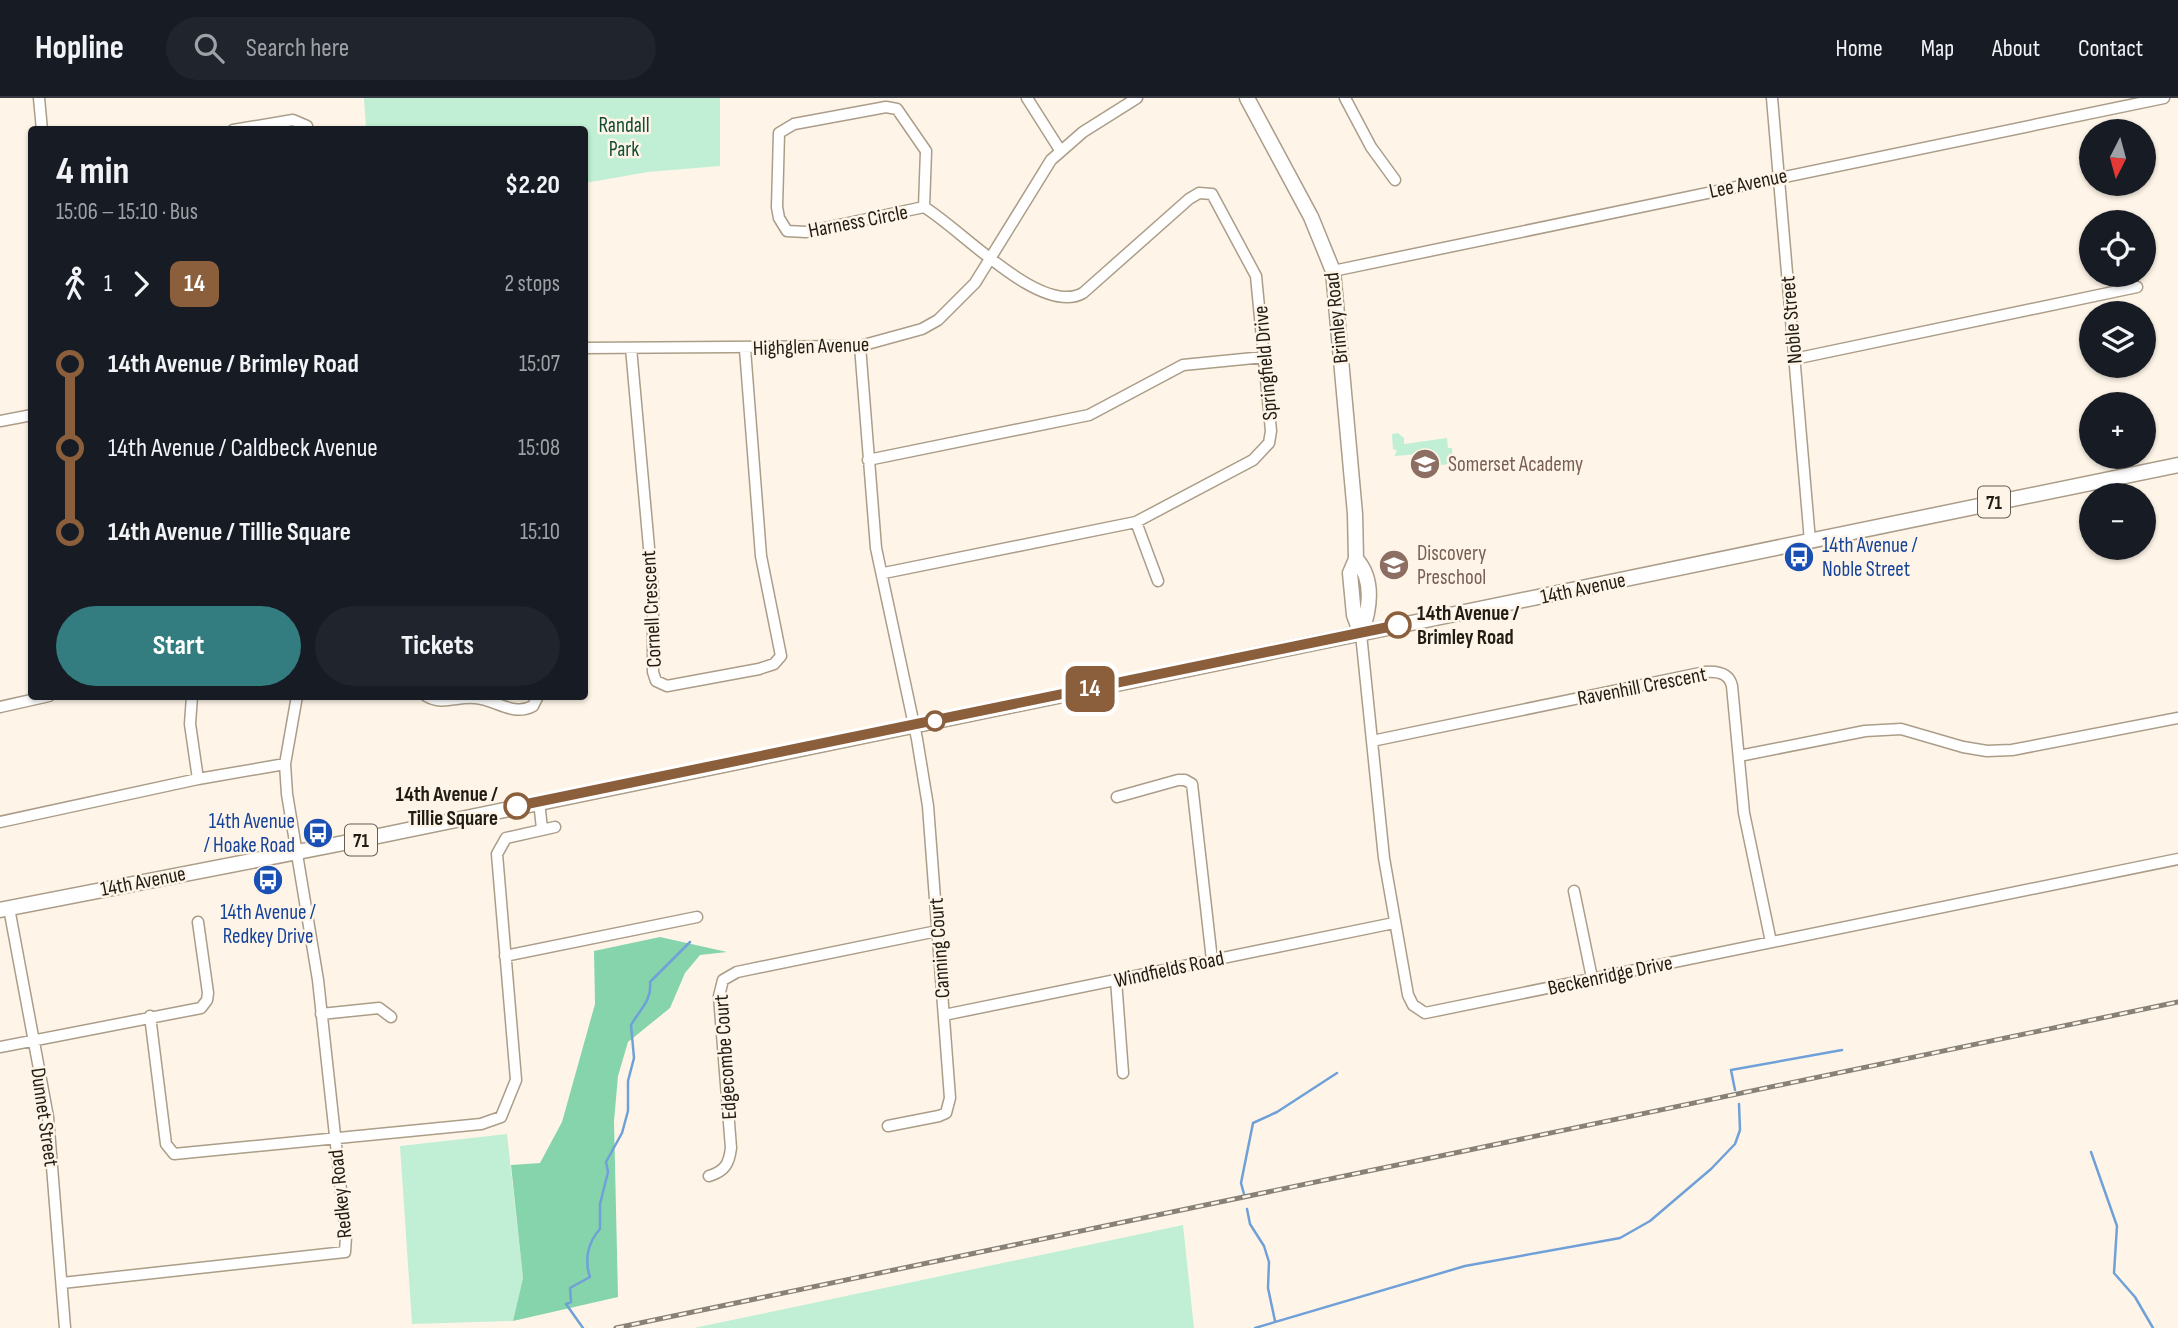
<!DOCTYPE html>
<meta charset="utf-8">
<style>
body{margin:0;font-family:"Sofia Sans Condensed",sans-serif;background:#20242c;color:#f1f3f6;height:100vh;display:flex;flex-direction:column;font-size:26px;white-space:nowrap}
*{box-sizing:border-box;margin:0}
p{font-size:23px;color:#9ea1a6}
.icon{flex:none;width:38px;height:38px;fill:none;stroke:currentColor;stroke-width:2;stroke-linecap:round;stroke-linejoin:round}
.map{position:relative;flex:1;overflow:hidden}
.side{position:absolute;left:28px;top:28px;width:560px;height:574px;display:flex;flex-direction:column;background:#171b24;border-radius:7px;box-shadow:0 2px 5px #0004}
.side>*{flex:none}
.badge{padding:0 14px;border-radius:10px;font-size:24px;line-height:46px}
.needle{width:46px;rotate:186deg}
.tools{position:absolute;left:2079px;top:21px;display:grid;gap:14px}
.tools a{display:grid;place-items:center;width:77px;height:77px;border-radius:50%;background:#171b24;box-shadow:0 2px 5px #0004;font-size:35px}
.map>.badge{position:absolute;translate:-50% -50%;box-shadow:0 0 0 4px #fff}
.legs{display:flex;align-items:center;gap:10px;height:77px;padding:0 28px;font-size:23px}
.legs p{margin-inline-start:auto}
.summary{display:flex;align-items:center;justify-content:space-between;height:119px;padding:0 28px}
h1{font-size:38px;font-weight:700;line-height:52px}
.action{display:flex;gap:14px;margin-top:auto;padding:14px 28px}
.action a{flex:1;height:80px;border-radius:42px;background:#337c7f;color:#fff;font-size:28px;font-weight:700;line-height:80px;text-align:center}
.action a+a{background:#20242c;color:#f1f3f6}
ul{padding:0 28px;list-style:none}
li{display:flex;align-items:center;gap:24px;height:84px;font-size:26px}
li i{display:grid;place-items:center;width:10px;height:100%;margin:0 9px;background:currentColor}
li i::after{content:'';width:18px;height:18px;margin:-9px;border:5px solid;border-radius:50%;background:#171b24}
li p{margin-inline-start:auto}
li:first-child i{background:linear-gradient(#0000 50%,currentColor 0)}
li:last-child i{background:linear-gradient(currentColor 50%,#0000 0)}
header{display:flex;align-items:center;gap:42px;box-sizing:border-box;height:98px;padding:0 35px;background:#171b24;border-bottom:2px solid #363941}
header strong{font-size:33px}
nav{display:flex;gap:38px;margin-inline-start:auto;font-size:24px}
.search{width:490px;height:63px;background:#20242c;display:flex;align-items:center;gap:18px;box-sizing:border-box;padding:0 24px;border-radius:38px;color:#9ea1a6;font-size:26px}
.map>svg:first-child{display:block}
</style>
<header>
<strong>Hopline</strong>
<div class="search"><svg class="icon" aria-label="search" viewBox="0 0 24 24"><circle cx="10" cy="10" r="6"/><path d="M15 15l6 6"/></svg>Search here</div>
<nav><a>Home</a><a>Map</a><a>About</a><a>Contact</a></nav>
</header>
<div class="map">
<svg width="2178" height="1230" viewBox="0 0 2178 1230">
<rect width="100%" height="100%" fill="#fef5e8"/>
<path fill="#c0efd5" d="M364 0H720V68L648 74 585 85 584 32 366 31Z
M1398 335 1404 340V346L1447 340 1448 350H1452L1453 365 1421 371 1420 356 1394 358 1397 353 1393 351 1392 336Z
M507 1036 523 1180 513 1223 412 1226 400 1048Z
M1183 1127 1194 1230H694Z"/>
<path fill="#85d4ab" d="M660 839 727 854 700 857 685 875 670 910 628 944 618 978 614 1023 618 1199 513 1223 523 1180 511 1067 540 1065 562 1024 595 906 594 853Z"/>
<g fill="none" stroke-linecap="round" stroke-linejoin="round">
<path stroke="#70a0d8" stroke-width="2.5" d="M1735 992 1731 972 1842 952
M2091 1054 2117 1128 2114 1175 2135 1199 2153 1230
M1244 1096 1241 1085 1253 1025 1277 1014 1337 975
M1247 1111 1250 1126 1264 1148 1269 1164 1268 1190 1275 1223
M583 1230 566 1206 571 1204 570 1190 590 1179C584 1162 588 1144 600 1131V1106L608 1074 606 1064 622 1035 628 1013V983L634 960 631 927C640 911 652 903 650 884L690 844
M1255 1230 1465 1168 1620 1140 1650 1123 1711 1071 1735 1046 1740 1032 1739 1006"/>
<g stroke="#ab9d88" stroke-width="13">
<path id="minor" d="M39 0 42 32
M1027 0 1060 52
M1345 0 1371 49 1395 82
M1772 0 1810 443
M233 32 293 22 307 28 308 32
M1333 173 2164 0
M860 248 876 450 917 641 928 708 950 1000 946 1015 939 1018 888 1028
M584 250 860 248 922 231 938 222 975 185 1051 62 1083 34 1137 0
M631 250 653 494V574L656 583 667 588 759 571 774 566 781 558 761 458 745 251
M1794 261 2137 189
M0 323 32 317
M868 362 1089 317 1183 267 1264 259
M1136 424 1158 483
M884 475 1136 424 1253 362 1269 345 1271 333 1256 178 1212 96 1199 95 1189 101 1083 195C1041 219 960 130 924 109L806 134 787 133 779 120 777 109 779 35 794 26 886 9 897 11 926 53 924 109
M1361 536 1384 760 1408 897 1413 907 1425 915 2178 761
M192 598 190 626 198 681
M426 598C443 608 457 598 475 600 495 601 513 619 533 608L538 598
M0 609 49 598
M1372 643 1705 574C1718 573 1729 575 1732 588L1744 715 1771 844
M1739 658 1865 633 1901 631 1963 649 1987 653 2012 652 2178 620
M1117 699 1178 682H1185L1192 686 1212 862
M539 703 542 731
M0 724 198 681 285 666
M1574 793 1592 880
M9 810 48 1019 65 1230
M505 858 697 819
M1116 882 1123 975
M321 916 379 910 391 919
M944 917 1394 825
M150 918 166 1046 174 1056 481 1026 501 1019 516 982 497 756 506 740 555 729
M0 949 201 910 207 902 208 895 198 824
M709 1078C725 1073 729 1066 731 1050L719 898 723 882 737 874 937 833
M62 1185 345 1154 346 1138 318 882 287 696 285 666 297 598"/>
</g>
<g stroke="#ab9d88" stroke-width="17">
<path id="major" d="M1247 0 1311 119 1333 173 1355 416 1356 461 1350 475 1354 517 1361 536
M1356 461C1375 482 1370 511 1361 536
M0 812 359 742 2178 367"/>
</g>
<use href="#minor" stroke="#fff" stroke-width="10"/>
<use href="#major" stroke="#fff" stroke-width="14"/>
<g stroke="#888177" stroke-width="5">
<path id="rail" d="M616 1230 2178 904"/>
</g>
<use href="#rail" stroke="#fef5e8" stroke-width="2.5" stroke-dasharray="8" stroke-linecap="butt"/>
</g>
<g fill="none" stroke-linecap="round" stroke-linejoin="round">
<g stroke="#fff" stroke-width="16">
<path id="line-1" d="M517 708 1398 527"/>
</g>
<use href="#line-1" stroke="#8b5e3c" stroke-width="10"/>
</g>
<defs>
<g id="school-disc" transform="scale(1.575)"><circle r="9.5" fill="#8d6e63" stroke="#fef5e8"/><path d="M0-5L7-2L0 1L-7-2ZM-4 1L0 2.5L4 1V4Q0 6-4 4Z" fill="#fff"/></g>
<g id="bus-disc" transform="scale(1.575)"><circle r="9.5" fill="#1a4fb4" stroke="#fef5e8"/><path d="M-5-6H5V4H4V6H2V4H-2V6H-4V4H-5ZM-3.5-4V0h7V-4ZM-3.5 1.2v1.5H-2V1.2ZM2 1.2v1.5H3.5V1.2Z" fill="#fff"/></g>
</defs>
<g fill-rule="evenodd">
<use href="#school-disc" x="1425" y="366"/>
<use href="#bus-disc" x="1799" y="459"/>
<use href="#school-disc" x="1394" y="467"/>
<use href="#bus-disc" x="318" y="735"/>
<use href="#bus-disc" x="268" y="782"/>
</g>
<g fill="#fff" stroke="#8b5e3c" stroke-width="3.5">
<circle cx="1398" cy="527" r="12"/>
<circle cx="935" cy="623" r="9"/>
<circle cx="517" cy="708" r="12"/>
</g>
<g text-anchor="middle" stroke-width="5" stroke-linejoin="round" paint-order="stroke">
<g fill="#fef5e8" stroke="#635d54" stroke-width="2">
<rect x="1978" y="388.5" width="32" height="31" rx="5"/>
<rect x="345" y="726.5" width="32" height="31" rx="5"/>
</g>
<g font-size="19" font-weight="bold" fill="#211c14">
<text x="1994" y="411">71</text>
<text x="361" y="749">71</text>
</g>
<g font-size="21" fill="#0f4e34" stroke="#fef5e8">
<text x="624" y="34">Randall<tspan x="624" dy="24">Park</tspan></text>
</g>
<g font-size="21" fill="#211c14" stroke="#fef5e8">
<text transform="translate(1748 85) rotate(-12)" y="7">Lee Avenue</text>
<text transform="translate(858 123) rotate(-11)" y="7">Harness Circle</text>
<text transform="translate(1336 220) rotate(-96)" y="7">Brimley Road</text>
<text transform="translate(1791 222) rotate(-95)" y="7">Noble Street</text>
<text transform="translate(811 248) rotate(-2)" y="7">Highglen Avenue</text>
<text transform="translate(1265 265) rotate(-95)" y="7">Springfield Drive</text>
<text transform="translate(1583 490) rotate(-12)" y="7">14th Avenue</text>
<text transform="translate(651 511) rotate(-93)" y="7">Cornell Crescent</text>
<text transform="translate(1642 588) rotate(-11)" y="7">Ravenhill Crescent</text>
<text transform="translate(143 783) rotate(-11)" y="7">14th Avenue</text>
<text transform="translate(939 850) rotate(-94)" y="7">Canning Court</text>
<text transform="translate(1169 871) rotate(-12)" y="7">Windfields Road</text>
<text transform="translate(1610 877) rotate(-12)" y="7">Beckenridge Drive</text>
<text transform="translate(725 959) rotate(-94)" y="7">Edgecombe Court</text>
<text transform="translate(45 1019) rotate(82)" y="7">Dunnet Street</text>
<text transform="translate(340 1096) rotate(-96)" y="7">Redkey Road</text>
</g>
<g font-size="21" fill="#785e54" stroke="#fef5e8" text-anchor="start">
<text x="1448" y="373">Somerset Academy</text>
<text x="1417" y="462">Discovery<tspan x="1417" dy="24">Preschool</tspan></text>
</g>
<g font-size="21" fill="#164399" stroke="#fef5e8" text-anchor="start">
<text x="1822" y="454">14th Avenue /<tspan x="1822" dy="24">Noble Street</tspan></text>
<text x="295" y="730" text-anchor="end">14th Avenue<tspan x="295" dy="24">/ Hoake Road</tspan></text>
<text x="268" y="821" text-anchor="middle">14th Avenue /<tspan x="268" dy="24">Redkey Drive</tspan></text>
</g>
<g font-size="21" font-weight="bold" fill="#211c14" stroke="#fef5e8" text-anchor="start">
<text x="1417" y="522">14th Avenue /<tspan x="1417" dy="24">Brimley Road</tspan></text>
<text x="498" y="703" text-anchor="end">14th Avenue /<tspan x="498" dy="24">Tillie Square</tspan></text>
</g>
</g>
</svg>
<div class="tools">
<a><svg class="needle" viewBox="-14 -14 28 28"><path d="M0-13l5 13h-10z" fill="#e53935"/><path d="M0 13l5-13h-10z" fill="#9ea1a6"/></svg></a>
<a><svg class="icon" aria-label="locate" viewBox="0 0 24 24"><circle cx="12" cy="12" r="6"/><path d="M12 2v4M12 18v4M2 12h4M18 12h4"/></svg></a>
<a><svg class="icon" aria-label="layers" viewBox="0 0 24 24"><path d="M12 4l9 5-9 5-9-5zM3 14l9 5 9-5"/></svg></a>
<a>+</a>
<a>−</a>
</div>
<b class="badge" style="left:1090px;top:591px;background:#8b5e3c;color:#fff">14</b>
<section class="side">
<div class="summary"><div><h1>4 min</h1><p>15:06 – 15:10 · Bus</p></div><b>$2.20</b></div>
<div class="legs"><svg class="icon" aria-label="walk" viewBox="0 0 24 24"><circle cx="13" cy="4" r="2"/><path d="M13 8l-2 6 4 7M11 14l-3 7M7 12l3-4h3l4 4"/></svg>1<svg class="icon" aria-label="forward" viewBox="0 0 24 24"><path d="M9 5l7 7-7 7"/></svg><b class="badge" style="background:#8b5e3c;color:#fff">14</b><p>2 stops</p></div>
<ul>
<li><i style="color:#8b5e3c"></i><b>14th Avenue / Brimley Road</b><p>15:07</p></li>
<li><i style="color:#8b5e3c"></i><span>14th Avenue / Caldbeck Avenue</span><p>15:08</p></li>
<li><i style="color:#8b5e3c"></i><b>14th Avenue / Tillie Square</b><p>15:10</p></li>
</ul>
<div class="action"><a>Start</a><a>Tickets</a></div>
</section>
</div>
